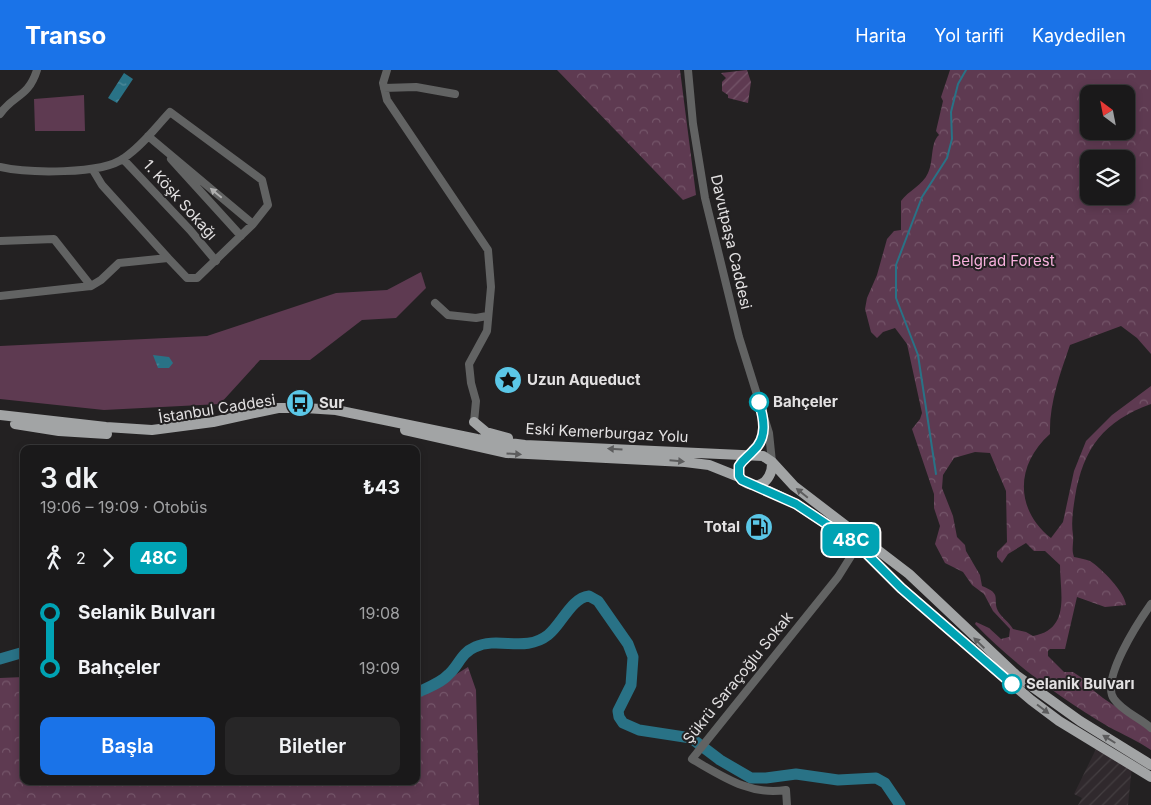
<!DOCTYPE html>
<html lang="tr">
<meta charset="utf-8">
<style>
body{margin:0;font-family:Inter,sans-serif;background:#272627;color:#f1f3f6;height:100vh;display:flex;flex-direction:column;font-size:19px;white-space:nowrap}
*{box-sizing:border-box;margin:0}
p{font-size:16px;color:#9fa0a2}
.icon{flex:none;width:28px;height:28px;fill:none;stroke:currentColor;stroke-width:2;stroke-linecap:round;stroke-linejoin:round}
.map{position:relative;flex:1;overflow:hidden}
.drawer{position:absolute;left:20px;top:375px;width:400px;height:340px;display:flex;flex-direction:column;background:#1a191a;border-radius:10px;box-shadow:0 2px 8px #0003,0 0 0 1px #383839}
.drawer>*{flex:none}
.badge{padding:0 10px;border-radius:8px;font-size:18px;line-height:32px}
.needle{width:32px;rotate:328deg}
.controls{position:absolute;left:1080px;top:15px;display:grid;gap:10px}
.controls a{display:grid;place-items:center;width:55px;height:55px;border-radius:10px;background:#1a191a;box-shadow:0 2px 8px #0003,0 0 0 1px #383839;font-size:25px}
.map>.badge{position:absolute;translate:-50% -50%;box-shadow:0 0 0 2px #fff}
.legs{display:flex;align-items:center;gap:8px;height:55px;padding:0 20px;font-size:16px}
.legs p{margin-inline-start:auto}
.overview{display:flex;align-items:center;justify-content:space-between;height:85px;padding:0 20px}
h1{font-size:28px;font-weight:600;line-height:38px}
.primary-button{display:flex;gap:10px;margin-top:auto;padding:10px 20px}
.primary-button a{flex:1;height:58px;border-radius:10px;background:#1a73e8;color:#fff;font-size:20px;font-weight:600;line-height:58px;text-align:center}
.primary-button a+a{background:#272627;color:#f1f3f6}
ul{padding:0 20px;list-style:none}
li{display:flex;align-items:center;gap:18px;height:55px;font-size:19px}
li i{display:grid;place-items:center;width:8px;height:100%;margin:0 6px;background:currentColor}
li i::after{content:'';width:12px;height:12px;margin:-6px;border:4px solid;border-radius:50%;background:#1a191a}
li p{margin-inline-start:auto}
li:first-child i{background:linear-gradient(#0000 50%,currentColor 0)}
li:last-child i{background:linear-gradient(currentColor 50%,#0000 0)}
header{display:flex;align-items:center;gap:30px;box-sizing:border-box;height:70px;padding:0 25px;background:#1a73e8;color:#fff}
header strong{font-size:24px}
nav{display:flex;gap:28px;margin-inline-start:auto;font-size:18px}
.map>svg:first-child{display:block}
</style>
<header>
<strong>Transo</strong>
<nav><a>Harita</a><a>Yol tarifi</a><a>Kaydedilen</a></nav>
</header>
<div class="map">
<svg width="1151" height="735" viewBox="0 0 1151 735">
<defs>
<pattern id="industrial-furrows" width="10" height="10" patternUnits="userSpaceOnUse" patternTransform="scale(1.25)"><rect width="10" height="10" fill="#30292d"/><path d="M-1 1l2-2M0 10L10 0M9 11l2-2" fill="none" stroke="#443e41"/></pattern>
<pattern id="forest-crowns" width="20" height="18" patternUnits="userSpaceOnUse" patternTransform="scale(1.25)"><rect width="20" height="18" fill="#5e3a51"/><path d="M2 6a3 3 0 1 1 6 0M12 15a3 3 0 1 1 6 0" fill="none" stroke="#75566a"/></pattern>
<pattern id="garden-furrows" width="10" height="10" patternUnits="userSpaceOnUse" patternTransform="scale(1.25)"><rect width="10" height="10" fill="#5e3a51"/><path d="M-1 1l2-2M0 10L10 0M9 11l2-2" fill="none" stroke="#75566a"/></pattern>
<pattern id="water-ripples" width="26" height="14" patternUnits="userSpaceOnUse" patternTransform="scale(1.25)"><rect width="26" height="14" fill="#297286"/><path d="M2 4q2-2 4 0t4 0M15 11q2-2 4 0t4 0" fill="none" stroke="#528c9c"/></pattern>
</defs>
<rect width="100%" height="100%" fill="#232122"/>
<path fill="url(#industrial-furrows)" d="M1097 677 1132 697 1128 735H1078L1082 728 1074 724Z"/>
<path fill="#5e3a51" d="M84 25 85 61H35L34 29Z
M421 202 426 218 396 248 362 250 310 290H260L220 334 104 340 0 329V276L207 266 336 223 387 220Z"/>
<path fill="url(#forest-crowns)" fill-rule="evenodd" d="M557 0H680L696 125 683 130Z
M950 0H1151V284L1137 268 1121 256 1070 275C1060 304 1049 334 1050 364 1016 394 1014 439 1051 468L1063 452 1074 401 1086 371 1112 345 1151 316V334C1104 351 1083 378 1075 427 1073 440 1071 452 1073 465 1074 473 1071 479 1074 487 1079 488 1085 489 1090 491 1101 498 1125 522 1126 535L1105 537 1077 527 1065 579H1050L1048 581V586L1064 602H1073L1082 608 1084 613 1103 628 1147 658 1151 662V680C1136 670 1124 665 1109 657 1061 628 1014 595 975 554L976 552 989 558 1001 569 1009 567 1010 559 993 541 984 524 972 515 963 502 945 493 935 474 940 456 934 438V424L912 359 920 349 922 343 907 274 895 258 883 262 877 268 871 262 865 239 867 228 877 205 887 169 894 161 901 160V131C908 121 923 115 928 103 934 91 930 73 939 65L936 61 943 31 941 27ZM1089 24H1126V61H1089ZM1089 89H1126V126H1089ZM975 382 990 383 1006 421 1007 472 997 482V487L1002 493 1008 484 1026 473 1034 481H1045L1060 495C1060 523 1071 559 1033 566L1026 562 1013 559C1009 552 1002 548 998 541 992 529 1003 524 982 516L980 505 966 481 965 475 957 467 953 446 942 418 943 405 954 388Z
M468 597 476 620 479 735H0V608L24 607V711H416V629Z"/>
<path fill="url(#garden-furrows)" d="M747 0 751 12 748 33 728 28V25L722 21V12L726 8 721 3Z"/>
<path fill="url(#water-ripples)" d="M124 3 133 9 117 33 108 28Z
M153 285 169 287 173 293 169 298H158Z"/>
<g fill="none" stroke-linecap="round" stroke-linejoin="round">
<path stroke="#297286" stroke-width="2" d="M936 404 918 285 896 228V195L922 127 947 88 952 69 951 42 958 14 966 0"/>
<path stroke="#297286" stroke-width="11" d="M0 589 24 582
M416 623C427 618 441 613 449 604 459 595 461 583 475 577 499 566 525 583 548 565 562 554 571 528 589 526L598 531 628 574 633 587 631 615 618 641 619 647 623 653 639 660 691 668 720 690 751 708H766L796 704 838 710 876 708 885 713 900 735"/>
<path stroke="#626363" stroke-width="8" d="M387 0 383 13 387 30 488 180 491 217 487 261 469 294 471 313 476 331 474 352
M688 0 693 54 705 128 739 267 769 363 772 392
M384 18 416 17 455 24
M0 44C14 24 28 28 37 0
M148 66 253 154
M123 89 190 160 216 191
M171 89 241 166
M0 97C27 103 102 105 124 88 142 76 156 57 170 42L262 110 268 135 253 154 197 208H187L168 188 119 193 101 210 91 216 0 226
M93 100 102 115 168 188
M0 171 54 169 91 216
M435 233 448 245 476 248 487 246
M751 383 760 374 763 352
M1151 534C1139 551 1100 610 1114 629 1123 642 1139 647 1151 658
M787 735 786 720C750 726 722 706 692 689L838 507 858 475"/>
<path stroke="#a2a4a5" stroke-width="10" d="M0 345 106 357 152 360 213 352 278 338H305L336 340 477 369 525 375 763 386 772 392 794 416 909 504 1016 605 1080 651 1151 695
M474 352 486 362 508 368
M15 354 59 361 107 364
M405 360 507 383 685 392 709 395 739 407
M751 383C742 389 737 396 739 407 754 424 773 413 772 392
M758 416 796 434 858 475 901 518 1031 630 1059 651 1151 707"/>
</g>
<defs><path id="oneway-solid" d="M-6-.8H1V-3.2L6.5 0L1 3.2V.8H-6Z" transform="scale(1.25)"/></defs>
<use fill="#afafaf" href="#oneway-solid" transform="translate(216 123) rotate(-140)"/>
<g fill="#5c5c5d">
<use href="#oneway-solid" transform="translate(615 379) rotate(-177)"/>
<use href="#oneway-solid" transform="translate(514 384) rotate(4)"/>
<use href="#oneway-solid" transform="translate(677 391) rotate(5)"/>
<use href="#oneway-solid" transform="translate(802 423) rotate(-141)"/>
<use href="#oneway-solid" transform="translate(979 573) rotate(-136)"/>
<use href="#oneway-solid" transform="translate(1043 639) rotate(37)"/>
<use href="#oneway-solid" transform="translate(1109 669) rotate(-148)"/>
</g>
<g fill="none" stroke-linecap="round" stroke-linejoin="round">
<g stroke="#fff" stroke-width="11">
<path id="line-1" d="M759 332C764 349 768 368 753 381 748 387 743 389 739 396V406L742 410 796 434 858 475 901 518 1012 614"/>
</g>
<use href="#line-1" stroke="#00a3b4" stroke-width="8"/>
</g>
<defs>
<g id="sight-disc" transform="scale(1.4375)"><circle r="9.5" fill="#5bc7e7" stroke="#232122"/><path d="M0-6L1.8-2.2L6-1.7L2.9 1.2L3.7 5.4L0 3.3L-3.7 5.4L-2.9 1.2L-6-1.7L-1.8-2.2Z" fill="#111"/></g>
<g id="bus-disc" transform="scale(1.4375)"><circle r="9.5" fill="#5bc7e7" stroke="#232122"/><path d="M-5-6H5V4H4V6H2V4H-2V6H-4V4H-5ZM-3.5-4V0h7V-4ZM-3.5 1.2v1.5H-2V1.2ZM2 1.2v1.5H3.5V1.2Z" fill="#111"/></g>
<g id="fuel-disc" transform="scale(1.4375)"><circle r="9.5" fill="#5bc7e7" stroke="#232122"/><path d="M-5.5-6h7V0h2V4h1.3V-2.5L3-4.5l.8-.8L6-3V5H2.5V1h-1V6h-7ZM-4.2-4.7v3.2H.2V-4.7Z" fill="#111"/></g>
</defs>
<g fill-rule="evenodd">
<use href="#sight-disc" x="508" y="310"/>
<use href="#bus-disc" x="300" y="333"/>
<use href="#fuel-disc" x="759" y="457"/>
</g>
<g fill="#fff" stroke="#00a3b4" stroke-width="2.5">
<circle cx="759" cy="332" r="9"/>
<circle cx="1012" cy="614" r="9"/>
</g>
<g text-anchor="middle" stroke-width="4" stroke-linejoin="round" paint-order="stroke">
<g font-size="15" fill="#e3e1e2" stroke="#232122">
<text transform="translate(180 130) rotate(48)" y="5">1. Köşk Sokağı</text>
<text transform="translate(731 172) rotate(77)" y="5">Davutpaşa Caddesi</text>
<text transform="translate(217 339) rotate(-9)" y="5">İstanbul Caddesi</text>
<text transform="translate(607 363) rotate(3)" y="5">Eski Kemerburgaz Yolu</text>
<text transform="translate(738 608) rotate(-51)" y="5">Şükrü Saraçoğlu Sokak</text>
</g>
<g font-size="15" fill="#f8b0dd" stroke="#232122">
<text x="1003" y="196">Belgrad Forest</text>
</g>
<g font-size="15" font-weight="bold" fill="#e3e1e2" stroke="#232122" text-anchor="start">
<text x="527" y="315">Uzun Aqueduct</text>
<text x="319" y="338">Sur</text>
<text x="740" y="462" text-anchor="end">Total</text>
</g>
<g font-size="15" font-weight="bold" fill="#e3e1e2" stroke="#232122" text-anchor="start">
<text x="773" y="337">Bahçeler</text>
<text x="1026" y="619">Selanik Bulvarı</text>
</g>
</g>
</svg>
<div class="controls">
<a><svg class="needle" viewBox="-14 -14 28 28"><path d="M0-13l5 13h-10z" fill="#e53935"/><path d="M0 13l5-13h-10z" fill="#9fa0a2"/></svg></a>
<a><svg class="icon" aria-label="layers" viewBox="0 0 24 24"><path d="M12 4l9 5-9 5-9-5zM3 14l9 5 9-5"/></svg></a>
</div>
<b class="badge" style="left:851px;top:470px;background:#00a3b4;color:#fff">48C</b>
<section class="drawer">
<div class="overview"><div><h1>3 dk</h1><p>19:06 – 19:09 · Otobüs</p></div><b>₺43</b></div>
<div class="legs"><svg class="icon" aria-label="walk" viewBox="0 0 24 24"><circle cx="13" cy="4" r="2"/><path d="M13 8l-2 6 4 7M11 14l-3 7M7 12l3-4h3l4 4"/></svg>2<svg class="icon" aria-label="forward" viewBox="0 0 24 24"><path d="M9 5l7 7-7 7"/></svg><b class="badge" style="background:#00a3b4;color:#fff">48C</b></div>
<ul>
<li><i style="color:#00a3b4"></i><b>Selanik Bulvarı</b><p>19:08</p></li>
<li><i style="color:#00a3b4"></i><b>Bahçeler</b><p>19:09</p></li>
</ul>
<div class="primary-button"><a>Başla</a><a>Biletler</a></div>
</section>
</div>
